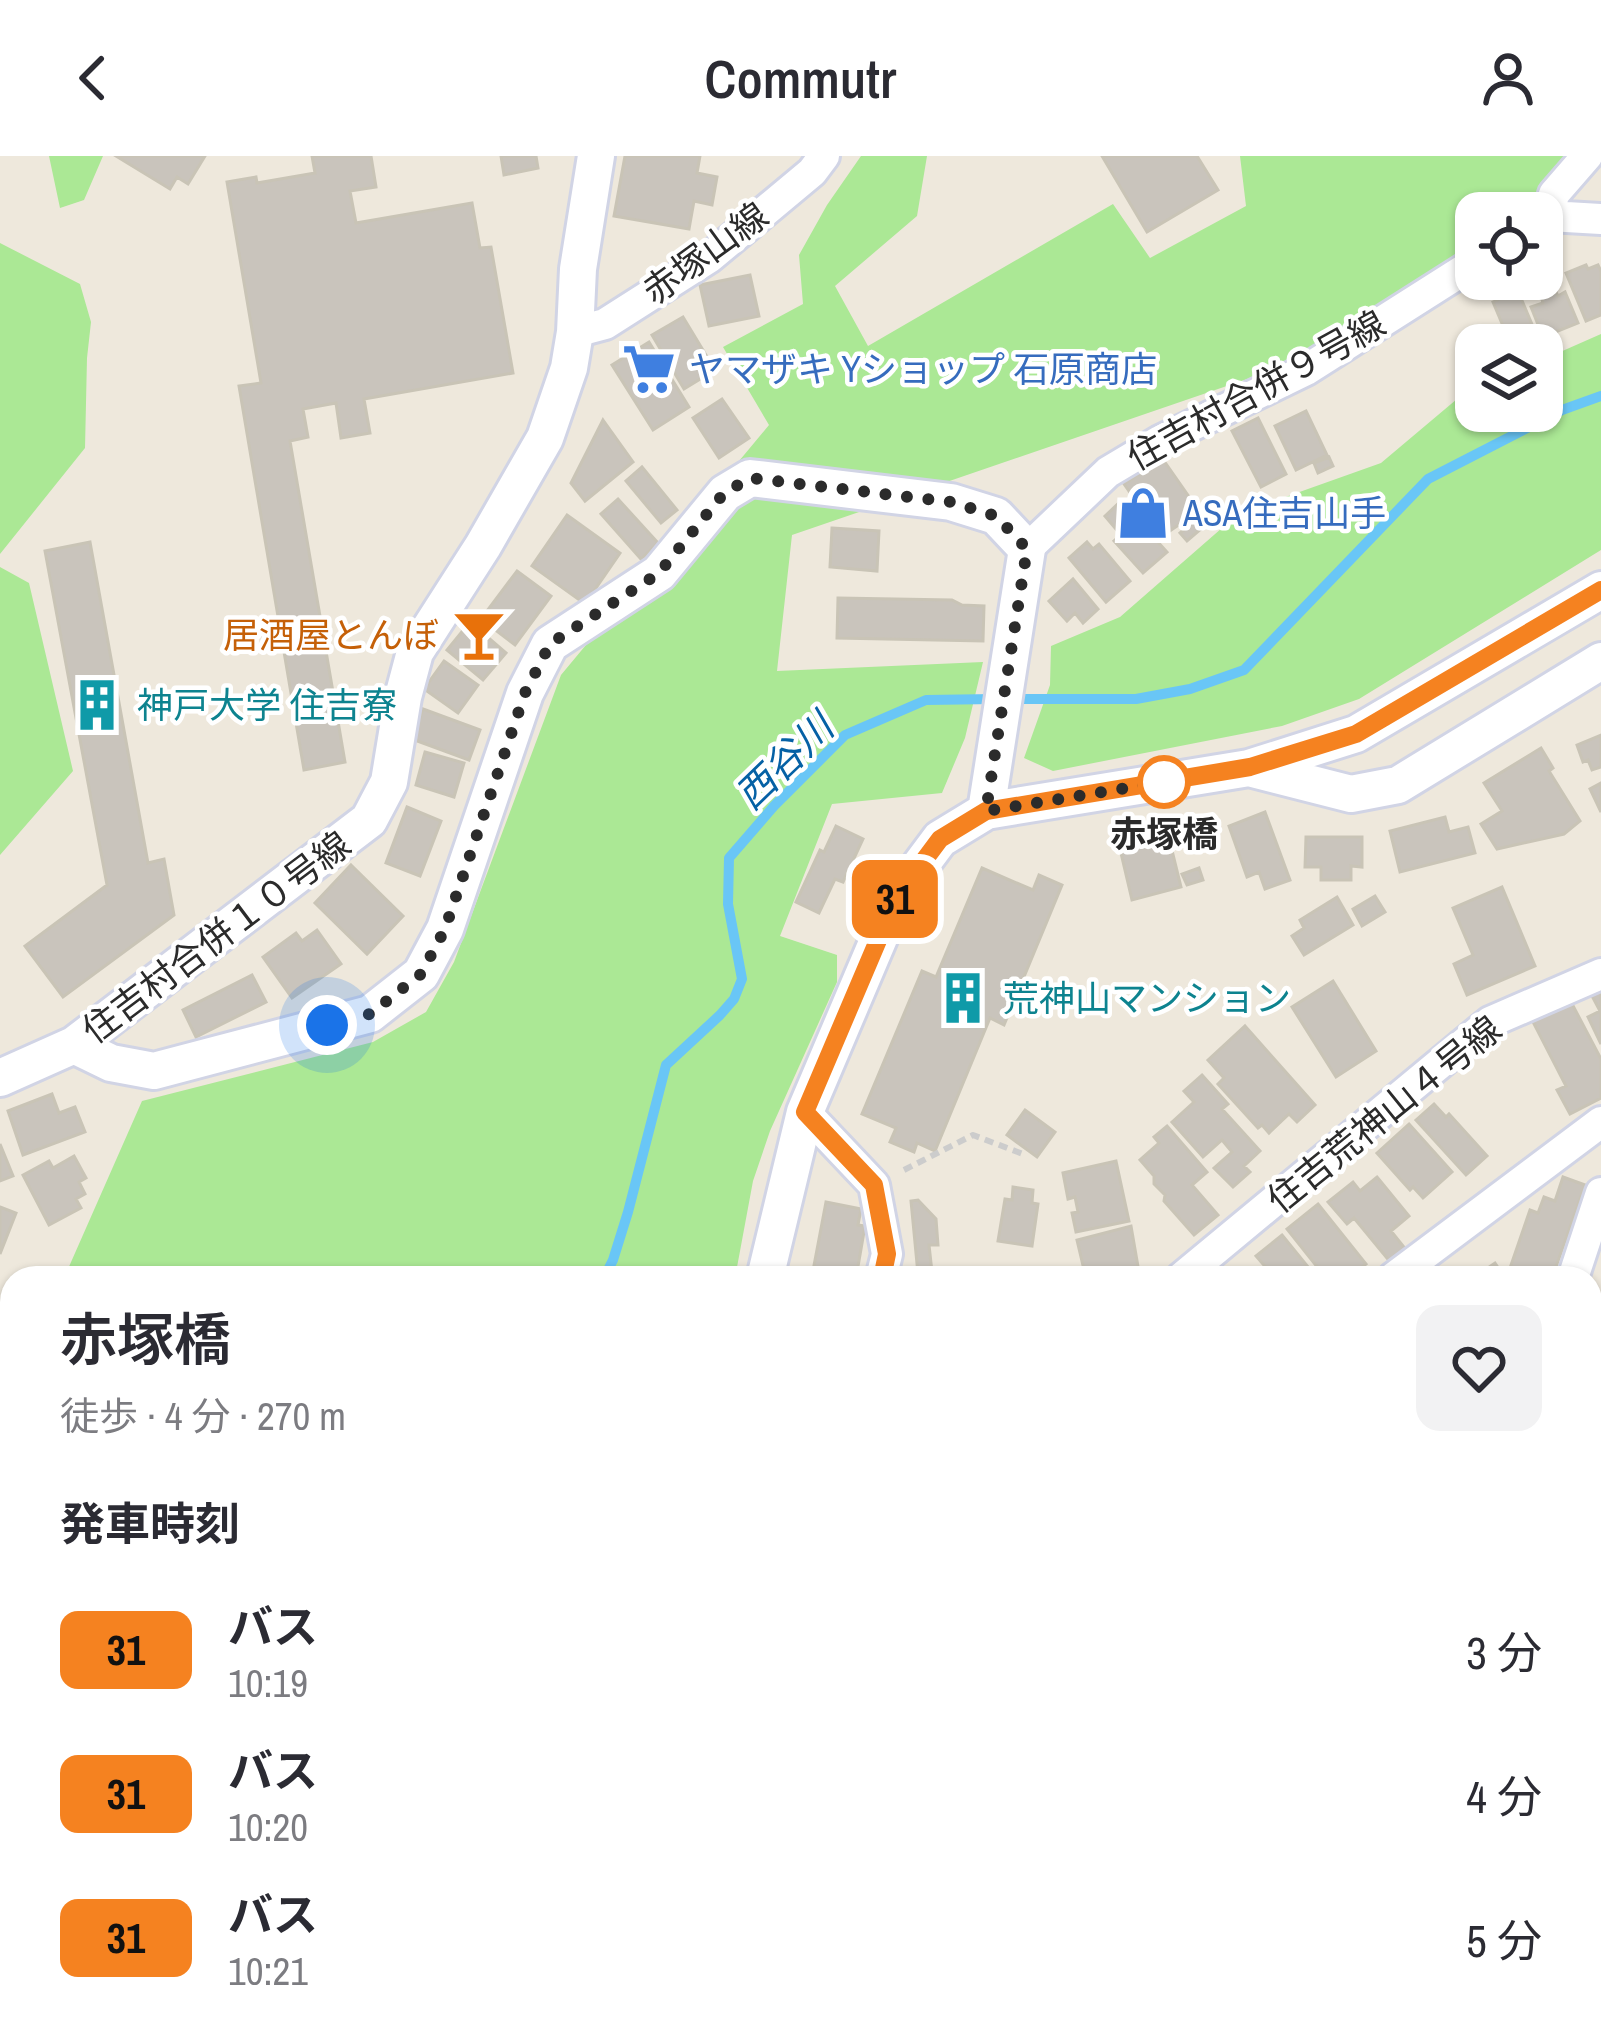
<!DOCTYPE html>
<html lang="ja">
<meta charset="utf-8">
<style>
body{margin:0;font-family:"Archivo Narrow","Noto Sans JP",sans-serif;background:#f2f2f3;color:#2b2b33;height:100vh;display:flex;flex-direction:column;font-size:45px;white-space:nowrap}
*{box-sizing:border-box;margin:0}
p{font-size:39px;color:#7c7c81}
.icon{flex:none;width:66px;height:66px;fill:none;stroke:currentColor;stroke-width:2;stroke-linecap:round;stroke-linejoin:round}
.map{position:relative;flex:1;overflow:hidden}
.drawer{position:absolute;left:0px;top:1110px;width:1602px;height:771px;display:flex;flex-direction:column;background:#fff;border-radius:36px 36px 0 0;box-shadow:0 3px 9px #0004}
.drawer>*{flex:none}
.badge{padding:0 24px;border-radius:18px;font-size:42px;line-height:78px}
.controls{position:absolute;left:1455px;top:36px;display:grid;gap:24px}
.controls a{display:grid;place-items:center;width:108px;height:108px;border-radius:24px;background:#fff;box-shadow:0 3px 9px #0004;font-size:60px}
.you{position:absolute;width:60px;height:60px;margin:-30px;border:9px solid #fff;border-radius:50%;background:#1a73e8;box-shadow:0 0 0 18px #1a73e833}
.map>.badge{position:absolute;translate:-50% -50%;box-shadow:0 0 0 6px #fff}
h2{padding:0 60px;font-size:45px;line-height:108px}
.round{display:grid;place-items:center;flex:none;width:126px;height:126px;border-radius:24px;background:#f2f2f3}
.overview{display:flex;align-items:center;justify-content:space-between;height:204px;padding:0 60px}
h1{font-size:57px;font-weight:600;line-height:90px}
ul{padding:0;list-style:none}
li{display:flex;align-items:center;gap:36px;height:144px;padding:0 60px}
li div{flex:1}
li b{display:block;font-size:45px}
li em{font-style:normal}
li .badge{min-width:132px;font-weight:700;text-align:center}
header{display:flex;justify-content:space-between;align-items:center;height:156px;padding:0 60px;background:#fff;font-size:54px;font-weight:600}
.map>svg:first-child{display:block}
</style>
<header><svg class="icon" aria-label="back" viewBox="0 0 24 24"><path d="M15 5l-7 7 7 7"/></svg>Commutr<svg class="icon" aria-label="person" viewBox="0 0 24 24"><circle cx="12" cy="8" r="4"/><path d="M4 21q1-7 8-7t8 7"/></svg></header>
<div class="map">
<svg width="1601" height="1879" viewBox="0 0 1601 1879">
<rect width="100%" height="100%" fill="#eee8dc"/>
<path fill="#abe895" d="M49 0H103L84 44 60 52Z
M861 0H927L917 60 835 130 868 190 1113 48 1150 102 1246 50 1240 0H1566C1561 16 1532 52 1515 57 1505 60 1487 57 1476 57V85L1288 209 792 379 777 515 983 506 965 582 942 637 832 648 780 780 837 799V826L770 975 753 1025 735 1122H64L142 945 373 886 426 856 454 806 561 519 769 269 723 191 803 148 799 99 827 49Z
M0 87 80 128 91 166 87 202 85 292 0 398Z
M1601 178V394L1359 543 1282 570 1053 615 1024 602 1050 529 1051 490 1120 461 1238 358 1381 307 1457 243 1476 234V255H1542V204Z
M0 411 29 427 73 615 0 699Z
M12 1233V1600L0 1612V1235Z
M1601 1845V1879H1538L1556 1869H1590V1851Z
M455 1869H529L519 1879H447L446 1877Z
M741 1869H1003L1015 1879H752Z"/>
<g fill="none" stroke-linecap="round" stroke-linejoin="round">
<path stroke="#69c6f6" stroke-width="10" d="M1013 543H1136L1190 533 1244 514 1428 323 1562 254 1601 240
M604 1122 613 1104 628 1056 666 909 720 859 734 843 742 823 728 748 729 702 774 650 845 579 926 544 994 543
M0 1574 12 1572
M0 1620 12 1616"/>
</g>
<path fill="#c9c4bc" stroke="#c9c4b6" stroke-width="3" d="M116 0H205L188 28 177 21 170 33Z
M312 0H371L376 31 350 35 356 67 472 47 480 92 491 91 513 217 364 243 370 277 341 282 336 247 303 253 308 281 290 285 345 606 304 614 239 230 261 227 227 26 256 21 257 27 315 17Z
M501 0H536L538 12 504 19Z
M625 0H700L697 17 717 21 712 49 694 45 689 73 614 60Z
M1102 0H1197L1218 34 1147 76Z
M1545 97 1558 126 1531 139 1524 123H1542V98Z
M1586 109 1588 113 1598 109 1601 115V159L1586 165 1566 117Z
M750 119 759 160 709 170 700 129Z
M1484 123H1512L1516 132 1492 142Z
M1555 134 1558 140 1565 136 1578 167 1543 181 1531 151 1543 147 1541 140Z
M1518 135 1539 185 1530 189H1511L1493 146Z
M683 161 715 214 684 233 652 179Z
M649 186 689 251 653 274 612 209Z
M722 243 749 282 719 302 693 262Z
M1306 255 1327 299 1296 314 1275 270Z
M1258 262 1286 318 1261 331 1232 275Z
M603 264 633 306 585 345 571 327Z
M1329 301 1333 310 1318 317 1314 307Z
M1162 302 1199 355 1161 381 1124 328Z
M642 311 677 354 661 367 626 325Z
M618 343 658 387 641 403 601 358Z
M1121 345 1167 396 1143 417 1114 385 1121 379 1105 360Z
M567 359 620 397 585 448 532 410Z
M1195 364 1202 372 1187 385 1180 377Z
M832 372 879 375 877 415 830 411Z
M90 386 148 707 164 703 174 759 63 841 25 790 107 729 45 395Z
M1087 386 1093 393 1099 388 1130 425 1106 446 1069 402Z
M517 415 551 440 515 489 481 463Z
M1073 423 1098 453 1083 467 1075 457 1067 465 1049 445Z
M838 442 952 444 962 449 984 450 983 485 837 482Z
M470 466 506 497 483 524 447 494Z
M444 505 478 529 458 557 424 533Z
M423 553 480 574 469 604 412 583Z
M1601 579V611L1592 614 1588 604 1583 606 1577 589Z
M1541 592 1553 612 1549 615 1580 665 1564 678 1497 693 1481 668 1502 655 1484 627Z
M425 596 464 607 454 641 416 629Z
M1601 627V656L1590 633Z
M407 651 441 665 420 720 386 707Z
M1265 656 1290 724 1265 733 1259 716 1247 721 1229 670Z
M1445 661 1449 676 1468 671 1475 697 1400 716 1390 675Z
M836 670 863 683 843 726 835 723 819 757 796 746 820 694 824 696Z
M1166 670 1181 731 1132 744 1120 693 1142 688 1140 676Z
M1306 681H1362V711L1351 710V724H1321V711H1305Z
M351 709 403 760 367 798 315 747Z
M982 712 1033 734 1039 719 1062 729 1004 869 990 862 935 995 917 987 914 996 890 986 896 972 862 958 922 815 936 821Z
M1199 712 1203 724 1187 729 1182 718Z
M1502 731 1535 810 1467 839 1454 808 1473 799 1453 752Z
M1375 740 1385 756 1362 770 1353 753Z
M1337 741 1353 769 1304 799 1292 780 1304 772 1300 764Z
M317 774 341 808 292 842 263 801 296 777 302 785Z
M252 819 266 846 196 881 183 854Z
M1333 825 1376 895 1336 921 1292 851Z
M1601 830V888L1588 861 1600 855 1590 836Z
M1570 844 1601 903V942L1570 958 1557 934 1566 930 1532 864Z
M1245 870 1315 949 1297 966 1289 958 1269 977 1262 969 1258 972 1218 928 1224 922 1208 904Z
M1202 919 1228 948 1222 953 1260 995 1244 1010 1250 1016 1233 1031 1214 1012 1232 996 1222 984 1203 1001 1172 966 1194 946 1184 935Z
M52 938 59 957 75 951 85 976 23 999 8 955Z
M1434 948 1446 961 1449 958 1487 1000 1466 1019 1416 964Z
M1025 954 1055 976 1037 1001 1007 979Z
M1409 968 1452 1016 1423 1042 1413 1031 1410 1034 1377 997Z
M1167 970 1207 1016 1192 1029 1218 1059 1194 1079 1164 1045 1165 1039 1154 1028V1020L1140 1004 1159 987 1154 981Z
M0 988 13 1020 0 1025Z
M74 1000 86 1022 79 1026 85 1038 76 1043 81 1052 49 1069 23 1019 49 1005 53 1012Z
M1116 1005 1129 1065 1076 1076 1072 1057 1078 1056 1075 1041 1068 1043 1063 1017Z
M1377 1021 1409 1060 1391 1075 1407 1095 1391 1107 1354 1062 1347 1068 1328 1046 1353 1026 1360 1035Z
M1563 1021 1585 1029 1552 1122H1538L1510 1112 1530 1054 1538 1057 1544 1041 1555 1045Z
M1013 1031 1033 1034 1032 1047 1038 1048 1032 1090 998 1085 1005 1043 1012 1044Z
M918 1044 936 1063 938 1089H929L932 1116 918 1118 911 1045Z
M826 1046 861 1053 858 1069 865 1070 856 1122 812 1120Z
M1318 1048 1366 1108 1349 1122H1326L1287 1073Z
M0 1051 16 1057 0 1098Z
M1131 1070 1140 1122H1082L1081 1119 1085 1118 1077 1084Z
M1282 1079 1317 1122H1263L1269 1115 1256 1100Z
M1495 1107 1505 1122H1473Z
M0 1158 12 1169V1183L0 1196Z
M1595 1165 1601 1166V1200H1593Z
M1601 1406V1493L1590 1500V1413Z
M1590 1625 1601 1645V1687L1590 1693Z
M1601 1781V1836L1590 1841V1786Z
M1162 1869H1372L1373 1879H1162Z
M1481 1869H1537L1518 1879H1487Z
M179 1875H260L264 1879H174Z"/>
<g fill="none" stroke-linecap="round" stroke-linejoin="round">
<g stroke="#d1d4e5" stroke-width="36">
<path id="minor" d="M1549 60 1554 38 1587 0
M1542 64 1549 60 1601 63
M575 176 605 168 710 101 812 16 824 0
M1027 393 1108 316 1160 285 1306 214 1476 106
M805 956 874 1029 887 1098 881 1122
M1181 1122 1490 866 1601 818
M1393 1122 1601 966
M1573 1122 1601 1037"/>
</g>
<g stroke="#d1d4e5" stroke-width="42">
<path id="tertiary" d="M1249 612 1351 638 1398 629 1601 505
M74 889 111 907 154 915 370 858 421 818 445 773 525 537 550 488 659 417 725 337 750 322 951 346 996 360 1027 393 986 655
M0 922 74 889 369 664 389 626 403 541 415 496 483 390 545 282 569 212 575 176 578 113 596 0
M765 1122 805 956 896 742 940 683 986 655 1249 612 1356 578 1601 434
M0 1722 12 1720
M415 1879 425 1870"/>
</g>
<path stroke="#ccc" stroke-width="6" stroke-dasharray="9 6" stroke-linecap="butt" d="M904 1014 973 979 1023 998
M1399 1869 1400 1879"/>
<use href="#minor" stroke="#fff" stroke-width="30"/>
<use href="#tertiary" stroke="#fff" stroke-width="36"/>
</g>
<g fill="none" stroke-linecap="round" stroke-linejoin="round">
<g stroke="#fff" stroke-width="27">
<path id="line" d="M882 1122 887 1098 874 1029 805 956 896 742 940 683 986 655 1250 611 1356 578 1601 434"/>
</g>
<use href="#line" stroke="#f58220" stroke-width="18"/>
<path stroke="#2b2b2b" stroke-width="12" stroke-dasharray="0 21.6" d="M327 869 370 858 421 818 445 773 525 537 550 488 659 417 724 337 750 322 951 346 996 360 1027 393 986 655 1164 626"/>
</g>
<defs>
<g id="supermarket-bare" transform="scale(4.14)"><path d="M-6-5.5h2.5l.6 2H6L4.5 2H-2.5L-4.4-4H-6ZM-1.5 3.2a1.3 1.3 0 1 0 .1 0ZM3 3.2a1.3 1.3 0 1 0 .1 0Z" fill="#3f7fe0" stroke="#fff" stroke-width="2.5" paint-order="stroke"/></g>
<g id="shop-bare" transform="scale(4.14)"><path d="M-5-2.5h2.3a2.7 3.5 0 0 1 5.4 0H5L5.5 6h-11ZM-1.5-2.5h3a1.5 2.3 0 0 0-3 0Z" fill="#3f7fe0" stroke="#fff" stroke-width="2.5" paint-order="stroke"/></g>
<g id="bar-bare" transform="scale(4.14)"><path d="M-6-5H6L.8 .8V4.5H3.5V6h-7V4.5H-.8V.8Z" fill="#e8710a" stroke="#fff" stroke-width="2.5" paint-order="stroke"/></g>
<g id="building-bare" transform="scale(4.14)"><path d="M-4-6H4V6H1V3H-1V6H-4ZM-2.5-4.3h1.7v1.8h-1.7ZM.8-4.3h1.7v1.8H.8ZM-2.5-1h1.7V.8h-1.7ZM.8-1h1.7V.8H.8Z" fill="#0f9aa8" stroke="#fff" stroke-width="2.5" paint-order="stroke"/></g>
</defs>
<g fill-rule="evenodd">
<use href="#supermarket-bare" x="649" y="213"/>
<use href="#shop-bare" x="1143" y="357"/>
<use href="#bar-bare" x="479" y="479"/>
<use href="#building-bare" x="97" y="549"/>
<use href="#building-bare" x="963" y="842"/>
</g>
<circle fill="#fff" stroke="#f58220" stroke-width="6" cx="1164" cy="626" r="24"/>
<g text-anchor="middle" stroke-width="9" stroke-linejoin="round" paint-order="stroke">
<g font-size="36" fill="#2b2b2b" stroke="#fff">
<text transform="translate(705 97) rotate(-36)" y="13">赤塚山線</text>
<text transform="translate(1256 234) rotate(-29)" y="13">住吉村合併９号線</text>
<text transform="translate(216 781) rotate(-37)" y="13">住吉村合併１０号線</text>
<text transform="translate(1384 958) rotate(-39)" y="13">住吉荒神山４号線</text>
</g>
<g font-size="36" fill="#366cbe" stroke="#fff" text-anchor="start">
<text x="689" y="226">ヤマザキ Yショップ 石原商店</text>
<text x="1183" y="370">ASA住吉山手</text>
</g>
<g font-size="36" fill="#c56008" stroke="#fff" text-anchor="end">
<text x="439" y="492">居酒屋とんぼ</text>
</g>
<g font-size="36" fill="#0d838f" stroke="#fff" text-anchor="start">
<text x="137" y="562">神戸大学 住吉寮</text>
<text x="1003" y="855">荒神山マンション</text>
</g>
<g font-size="36" font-weight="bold" fill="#2b2b2b" stroke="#fff">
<text x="1164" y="691">赤塚橋</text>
</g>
<g font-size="39" font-style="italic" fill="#0561a5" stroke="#fff">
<text transform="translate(784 605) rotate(-44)" y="14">西谷川</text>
</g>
</g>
</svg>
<div class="controls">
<a><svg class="icon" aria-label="locate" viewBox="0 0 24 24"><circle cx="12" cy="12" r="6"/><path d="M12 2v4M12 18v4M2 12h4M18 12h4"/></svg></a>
<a><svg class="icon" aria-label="layers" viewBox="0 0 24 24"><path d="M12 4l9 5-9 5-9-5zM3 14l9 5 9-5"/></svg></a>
</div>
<div class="you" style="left:327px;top:869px"></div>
<b class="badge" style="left:895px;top:743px;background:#f58220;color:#111">31</b>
<section class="drawer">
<div class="overview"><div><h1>赤塚橋</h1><p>徒歩 · 4 分 · 270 m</p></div><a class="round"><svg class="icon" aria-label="heart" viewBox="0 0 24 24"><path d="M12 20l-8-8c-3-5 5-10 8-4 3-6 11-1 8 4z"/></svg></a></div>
<h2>発車時刻</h2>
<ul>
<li><span class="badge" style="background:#f58220;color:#111">31</span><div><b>バス</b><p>10:19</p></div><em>3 分</em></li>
<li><span class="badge" style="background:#f58220;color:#111">31</span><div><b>バス</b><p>10:20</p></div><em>4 分</em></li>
<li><span class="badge" style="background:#f58220;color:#111">31</span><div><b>バス</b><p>10:21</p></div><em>5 分</em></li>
</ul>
</section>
</div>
